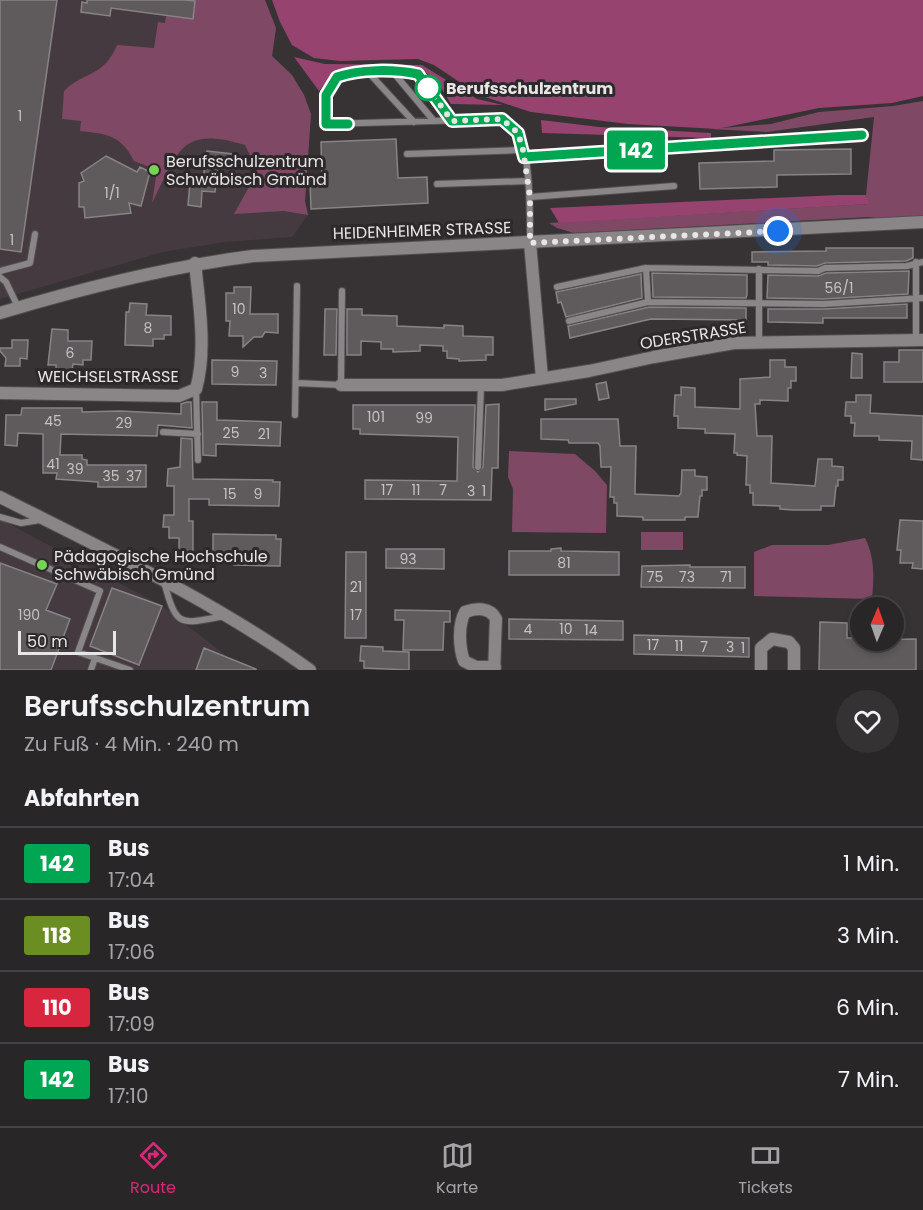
<!DOCTYPE html>
<html lang="de">
<meta charset="utf-8">
<style>
body{margin:0;font-family:Poppins,sans-serif;background:#353234;color:#f1f3f6;height:100vh;display:flex;flex-direction:column;font-size:22px;white-space:nowrap}
*{box-sizing:border-box;margin:0}
p{font-size:20px;color:#a5a5a8}
.icon{flex:none;width:33px;height:33px;fill:none;stroke:currentColor;stroke-width:2;stroke-linecap:round;stroke-linejoin:round}
.map{position:relative;height:670px;overflow:hidden}
.drawer{display:flex;flex-direction:column;background:#292628;flex:1}
.drawer>*{flex:none}
.badge{padding:0 12px;border-radius:4px;font-size:21px;line-height:39px}
.needle{width:39px;rotate:2deg}
.buttons{position:absolute;left:850px;top:597px;display:grid;gap:12px}
.buttons a{display:grid;place-items:center;width:54px;height:54px;border-radius:50%;background:#292628;box-shadow:0 3px 9px #0003,0 0 0 2px #454345;font-size:30px}
.scale{position:absolute;left:18px;bottom:15px;width:98px;box-sizing:border-box;padding-left:6px;border:3px solid #e8e5e6;border-top:0;font-size:16px;line-height:21px;white-space:nowrap;color:#e8e5e6;-webkit-text-stroke:4px #2d292b;paint-order:stroke}
.you{position:absolute;width:30px;height:30px;margin:-15px;border:4px solid #fff;border-radius:50%;background:#1a73e8;box-shadow:0 0 0 9px #1a73e833}
.map>.badge{position:absolute;translate:-50% -50%;box-shadow:0 0 0 3px #fff}
h2{padding:0 24px;font-size:22px;line-height:54px}
.round{display:grid;place-items:center;flex:none;width:63px;height:63px;border-radius:32px;background:#353234}
.summary{display:flex;align-items:center;justify-content:space-between;height:102px;padding:0 24px}
h1{font-size:28px;font-weight:600;line-height:45px}
ul{padding:0;list-style:none}
li{display:flex;align-items:center;gap:18px;height:72px;padding:0 24px;border-top:2px solid #454345}
li div{flex:1}
li b{display:block;font-size:22px}
li em{font-style:normal}
li .badge{min-width:66px;font-weight:700;text-align:center}
.dock{display:flex;justify-content:space-around;align-items:center;height:84px;border-top:2px solid #454345;background:#292628;font-size:16px;color:#a5a5a8}
.dock a{display:grid;justify-items:center;gap:3px}
.dock .active{color:#db2777}
.map>svg:first-child{display:block}
</style>
<div class="map">
<svg width="923" height="670" viewBox="0 0 923 670">
<rect width="100%" height="100%" fill="#373335"/>
<path fill="#453a3f" d="M0 0H265L276 28 272 56 292 75 304 95 311 114 305 201 308 215 292 237 225 242 163 252 0 299Z
M0 519 162 606 245 670H0Z"/>
<path fill="#7f4865" d="M195 0H265L276 28 272 56 292 75 304 95 311 114 305 201 308 215 284 211 234 214 250 185 255 166 245 145C180 125 178 152 152 203L157 170 134 161C121 135 107 134 80 131L81 121 62 119 64 91C86 70 104 77 117 45L154 48 158 22 165 23 166 15 192 19Z
M923 101V218L896 220 869 217 574 233 557 228 549 223 868 204 866 195 874 117 767 132 710 129 771 124 819 112 893 106Z
M509 451 575 454 595 471 607 485 606 533 512 532 513 489 508 477Z
M641 532H683V550H641Z
M865 538C875 558 874 577 872 599L754 596V552L772 545H828Z"/>
<path fill="#964370" d="M272 0H923V96L892 103 819 108 717 129 628 124 531 112 479 95 434 65 418 59 340 61 314 58 292 45 280 22Z
M294 57 325 64 422 65 477 99 503 105 451 104 438 83 421 68H344L335 71 319 91Z
M541 120 599 127 711 133V138L542 133Z
M839 195H866L869 204 559 223 550 208Z"/>
<path fill="#5f5a5c" stroke="#888385" stroke-width="1.5" d="M0 0H57L21 252 0 249Z
M87 0H185L195 1 193 19 111 8 110 16 81 12 82 2 87 3Z
M396 139 398 178 427 177 428 203 311 209 310 182H322L321 142Z
M851 149V174L777 175V187L700 189 699 163 774 161V150Z
M207 151 233 154 231 165 218 164 215 192 202 191 201 207 188 205 190 182 194 183 195 178 203 179Z
M106 156 137 172 140 167 150 172 141 206 129 203 131 213 85 218 84 207H79V183L84 181 81 173Z
M826 248H913V258L906 261 825 263 817 266 768 265V262H752V252L826 251Z
M909 271 908 294 824 299 767 298 768 275 818 276 826 273Z
M652 273 747 275V295L746 298 653 297Z
M641 274 642 298 566 317 561 302 558 303 556 292Z
M234 287H251L250 314H278V333L265 332 262 337H254L243 347V336H229L230 321H226V293H234Z
M130 303 147 304 146 315 171 316V335H164V339H153V346L125 345 126 312H129Z
M907 304V318H823V323L768 322V309H824Z
M649 307 746 308V320L651 319 570 338 568 326Z
M325 309H337L336 355H324Z
M347 309H362V315L397 316V326L444 328V325L463 326V336L493 337V355H486V360L459 361V359L447 358V351H443V346L420 345V351L393 352V349H381V342L361 341V355H347Z
M52 329 68 330V341H92L91 360H83V365L73 364 72 371 56 370V365H48Z
M12 340H28L27 359 20 358V366H5L6 358 0 351V348H12Z
M899 350H923V382H884V362H899Z
M852 353 862 354V378H851Z
M212 360 277 361 276 385 212 384Z
M770 360H785V367H796V381H791V388H788V401L760 400V404H755L757 436H772L771 483 815 486 818 459H832V466L843 467V480H838V486H836L834 506H821V510H793L780 509V506L753 505V493H750V485H746L747 456 737 455V453H734L735 434 705 433V429L678 428V416H674L675 395H681V387L695 388V407L740 409V379L770 377Z
M606 382 609 398 599 400 596 384Z
M856 395H871L870 413 923 416V460L911 459 912 441 879 440V436H854L855 423H851V416H845L846 402H856Z
M545 399H576V404L545 410Z
M187 402H191L192 428 158 425 157 436 61 434 60 455H82V459L87 460V465H146V487H98V482L56 479 57 473H43V434L18 433 17 446 5 445 6 415H21L22 408H82V412L120 411 181 414V404Z
M202 402H217V420L281 422 280 446 216 444V456L203 455Z
M499 404 498 468H492L491 500 365 499V480L457 481 458 437 360 434V429H353V405H475L473 467 478 472 483 467 486 405Z
M541 419H618L620 446H636L635 494 679 496 681 493 682 470H695V476L707 477V490H702V496H700L698 517H685V520H643V517L617 516V503H614V497H610L611 467H601L600 446 598 443H569L568 440 541 439Z
M181 438 192 439 193 479 273 480V482H280L279 506 209 505V499H189V521H193V551L179 550V538H169V527H163L164 515H174V486H167L168 469 180 467Z
M900 520 923 521V569L912 568 913 563H900L901 550H897Z
M213 534 276 535V539H281L280 566 234 565V562H220V558H213Z
M561 548V551L619 552V575H509V551H551V549Z
M386 549H444V569L386 568Z
M346 552H366V638H345Z
M0 563 57 584 46 610 70 619 51 670H0Z
M690 565V567H745V588L641 587 642 566Z
M112 588 162 606 139 665 90 646Z
M395 610 450 611V622H444L443 650H403L404 620H395Z
M509 619 623 621V640L509 639Z
M820 622 847 623V638H861V640L916 639V670H819Z
M634 635 749 638V657L634 654Z
M361 646 383 647V651L409 652V670L364 668V661H360Z
M204 648 256 669V670H196Z"/>
<g fill="none" stroke-linecap="round" stroke-linejoin="round">
<g stroke="#535051" stroke-width="8">
<path id="service" d="M393 72 434 121
M369 73 414 122
M452 121 418 74C402 71 387 72 371 73 326 73 327 83 326 124L502 119C507 123 513 127 517 132 531 150 530 218 530 242
M407 154 523 150
M524 157 862 135
M437 184 528 181
M530 197 674 186
M916 262V340
M646 268 648 302
M0 271 30 263 35 234
M0 277 6 282 18 307
M557 287 646 268 818 271 825 268 907 266 923 262
M569 321 648 302 824 304 923 298
M759 342V269
M296 383 341 385 342 291
M196 389 198 460
M295 415 297 286
M163 432 198 434
M478 467 481 386
M0 517 21 523 40 520
M0 547 100 591 78 652 130 670
M164 582C177 629 179 624 225 616
M91 670 95 658"/>
</g>
<g stroke="#535051" stroke-width="14">
<path id="minor" d="M530 243 542 378
M341 385H502L589 371 654 357 734 343 923 340
M0 393 179 396 196 389C207 350 199 303 195 263
M494 670C495 653 495 636 496 619 490 607 476 608 465 612 458 625 459 647 464 661L476 667H495
M761 670V648L772 639 789 642 794 648V670"/>
</g>
<g stroke="#535051" stroke-width="14">
<path id="tertiary" d="M0 313C83 288 166 267 253 256L923 222
M0 497C105 550 214 601 310 670"/>
</g>
<use href="#service" stroke="#8a8688" stroke-width="6"/>
<use href="#minor" stroke="#8a8688" stroke-width="12"/>
<use href="#tertiary" stroke="#8a8688" stroke-width="12"/>
</g>
<g fill="none" stroke-linecap="round" stroke-linejoin="round">
<g stroke="#fff" stroke-width="14">
<path id="line" d="M348 124H326V95L337 77C360 69 394 69 418 74L452 121 502 119 518 133 524 157 862 135"/>
</g>
<use href="#line" stroke="#00a651" stroke-width="9"/>
<path stroke="#e8e5e6" stroke-width="6" stroke-dasharray="0 10.8" d="M428 88 452 121 502 119 518 133 523 150 530 197V243L778 231"/>
</g>
<circle fill="#fff" stroke="#00a651" stroke-width="3" cx="428" cy="88" r="12"/>
<g fill="#77d259" stroke="#2d292b" stroke-width="2">
<circle cx="154" cy="170" r="6"/>
<circle cx="42" cy="565" r="6"/>
</g>
<g text-anchor="middle" stroke-width="6" stroke-linejoin="round" paint-order="stroke">
<g font-size="14" fill="#c6c2c4">
<text x="20" y="121">1</text>
<text x="112" y="198">1/1</text>
<text x="12" y="245">1</text>
<text x="839" y="293">56/1</text>
<text x="239" y="314">10</text>
<text x="148" y="333">8</text>
<text x="70" y="358">6</text>
<text x="235" y="377">9</text>
<text x="263" y="378">3</text>
<text x="376" y="422">101</text>
<text x="424" y="423">99</text>
<text x="53" y="426">45</text>
<text x="124" y="428">29</text>
<text x="231" y="438">25</text>
<text x="264" y="439">21</text>
<text x="53" y="469">41</text>
<text x="75" y="474">39</text>
<text x="111" y="481">35</text>
<text x="134" y="481">37</text>
<text x="387" y="495">17</text>
<text x="416" y="495">11</text>
<text x="443" y="495">7</text>
<text x="471" y="496">3</text>
<text x="484" y="496">1</text>
<text x="230" y="499">15</text>
<text x="258" y="499">9</text>
<text x="408" y="564">93</text>
<text x="564" y="568">81</text>
<text x="655" y="582">75</text>
<text x="687" y="582">73</text>
<text x="726" y="582">71</text>
<text x="356" y="592">21</text>
<text x="29" y="620">190</text>
<text x="356" y="620">17</text>
<text x="528" y="634">4</text>
<text x="566" y="634">10</text>
<text x="591" y="635">14</text>
<text x="653" y="650">17</text>
<text x="679" y="651">11</text>
<text x="704" y="652">7</text>
<text x="730" y="652">3</text>
<text x="743" y="653">1</text>
</g>
<g font-size="16" font-weight="bold" fill="#e8e5e6" stroke="#2d292b" text-anchor="start">
<text x="446" y="94">Berufsschulzentrum</text>
</g>
<g font-size="16" fill="#e8e5e6" stroke="#2d292b" text-anchor="start">
<text x="166" y="167">Berufsschulzentrum<tspan x="166" dy="18">Schwäbisch Gmünd</tspan></text>
<text x="54" y="562">Pädagogische Hochschule<tspan x="54" dy="18">Schwäbisch Gmünd</tspan></text>
</g>
<g font-size="16" fill="#e8e5e6" stroke="#2d292b">
<text transform="translate(422 230) rotate(-2)" y="6">HEIDENHEIMER STRASSE</text>
<text transform="translate(693 335) rotate(-9)" y="6">ODERSTRASSE</text>
<text x="108" y="382">WEICHSELSTRASSE</text>
</g>
</g>
</svg>
<div class="buttons">
<a><svg class="needle" viewBox="-14 -14 28 28"><path d="M0-13l5 13h-10z" fill="#e53935"/><path d="M0 13l5-13h-10z" fill="#a5a5a8"/></svg></a>
</div>
<div class="scale">50 m</div>
<div class="you" style="left:778px;top:231px"></div>
<b class="badge" style="left:636px;top:150px;background:#00a651;color:#fff">142</b>
</div>
<section class="drawer">
<div class="summary"><div><h1>Berufsschulzentrum</h1><p>Zu Fuß · 4 Min. · 240 m</p></div><a class="round"><svg class="icon" aria-label="heart" viewBox="0 0 24 24"><path d="M12 20l-8-8c-3-5 5-10 8-4 3-6 11-1 8 4z"/></svg></a></div>
<h2>Abfahrten</h2>
<ul>
<li><span class="badge" style="background:#00a651;color:#fff">142</span><div><b>Bus</b><p>17:04</p></div><em>1 Min.</em></li>
<li><span class="badge" style="background:#6b8e23;color:#fff">118</span><div><b>Bus</b><p>17:06</p></div><em>3 Min.</em></li>
<li><span class="badge" style="background:#d7263d;color:#fff">110</span><div><b>Bus</b><p>17:09</p></div><em>6 Min.</em></li>
<li><span class="badge" style="background:#00a651;color:#fff">142</span><div><b>Bus</b><p>17:10</p></div><em>7 Min.</em></li>
</ul>
</section>
<nav class="dock">
<a class="active"><svg class="icon" aria-label="directions" viewBox="0 0 24 24"><path d="M12 3l9 9-9 9-9-9zM9 14v-3h6M13 9l2 2-2 2"/></svg>Route</a>
<a><svg class="icon" aria-label="map" viewBox="0 0 24 24"><path d="M3 6l6-2 6 2 6-2v14l-6 2-6-2-6 2zM9 4v14M15 6v14"/></svg>Karte</a>
<a><svg class="icon" aria-label="tickets" viewBox="0 0 24 24"><path d="M3 7h18v10H3zM15 7v10"/></svg>Tickets</a>
</nav>
